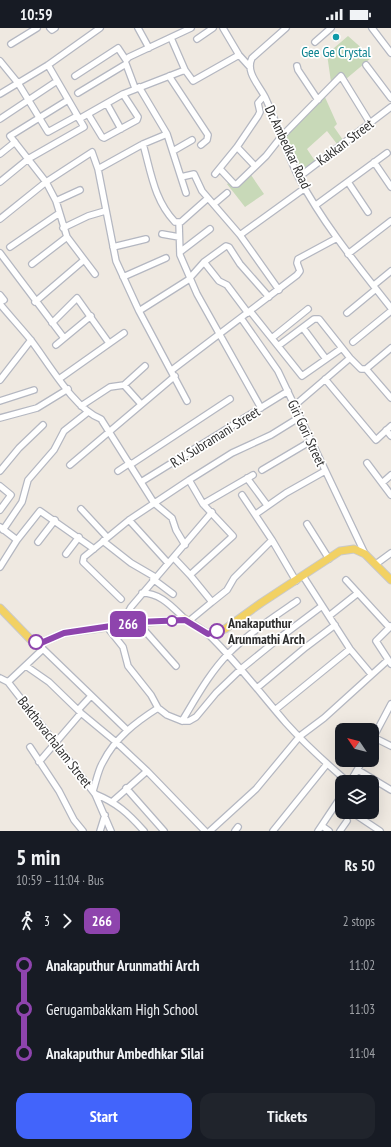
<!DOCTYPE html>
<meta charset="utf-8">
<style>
body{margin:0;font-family:"PT Sans Narrow",sans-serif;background:#20242c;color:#f1f3f6;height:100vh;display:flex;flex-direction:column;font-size:15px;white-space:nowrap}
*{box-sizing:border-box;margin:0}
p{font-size:13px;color:#9ea1a6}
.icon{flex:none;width:22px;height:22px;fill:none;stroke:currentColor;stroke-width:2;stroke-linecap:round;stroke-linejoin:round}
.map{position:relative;height:803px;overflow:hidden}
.drawer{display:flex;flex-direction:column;background:#171b24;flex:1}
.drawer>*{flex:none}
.badge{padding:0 8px;border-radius:6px;font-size:14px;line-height:26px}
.needle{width:26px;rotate:305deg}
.fabs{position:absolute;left:335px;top:695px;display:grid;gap:8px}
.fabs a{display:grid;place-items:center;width:44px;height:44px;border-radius:8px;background:#171b24;box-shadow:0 4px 16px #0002;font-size:20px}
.map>.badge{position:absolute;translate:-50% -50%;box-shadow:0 0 0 2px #fff}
.legs{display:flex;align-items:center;gap:6px;height:44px;padding:0 16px;font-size:13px}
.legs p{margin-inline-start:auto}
.overview{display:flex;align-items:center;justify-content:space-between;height:68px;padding:0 16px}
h1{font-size:22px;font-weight:600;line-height:30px}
.button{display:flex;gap:8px;margin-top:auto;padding:8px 16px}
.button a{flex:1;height:46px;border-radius:12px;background:#4264fb;color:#fff;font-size:16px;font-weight:600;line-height:46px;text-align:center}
.button a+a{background:#20242c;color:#f1f3f6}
ul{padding:0 16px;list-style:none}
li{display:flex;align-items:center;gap:14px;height:44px;font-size:15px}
li i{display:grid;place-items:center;width:6px;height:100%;margin:0 5px;background:currentColor}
li i::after{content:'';width:10px;height:10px;margin:-5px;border:3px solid;border-radius:50%;background:#171b24}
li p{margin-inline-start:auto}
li:first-child i{background:linear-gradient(#0000 50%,currentColor 0)}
li:last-child i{background:linear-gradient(currentColor 50%,#0000 0)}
.status{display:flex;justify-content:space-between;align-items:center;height:28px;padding:0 20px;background:#171b24;direction:ltr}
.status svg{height:11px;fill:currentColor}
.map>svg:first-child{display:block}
</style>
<div class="status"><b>10:59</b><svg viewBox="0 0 49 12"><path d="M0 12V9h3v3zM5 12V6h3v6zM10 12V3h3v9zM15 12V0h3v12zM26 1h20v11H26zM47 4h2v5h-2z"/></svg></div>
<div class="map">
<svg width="391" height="803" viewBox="0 0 391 803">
<rect width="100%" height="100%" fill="#efe9e1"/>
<path fill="#c8d9b8" d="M348 8 365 23 366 22 371 30 346 51 341 45 331 54 327 26Z
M324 67 337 96 334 99 343 112 337 116 327 103 307 121 315 133 302 142 300 141 286 114 285 108Z
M251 147 264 166 245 179 227 156 230 154 235 158Z"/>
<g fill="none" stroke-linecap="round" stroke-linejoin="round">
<g stroke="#b4b7c1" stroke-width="8">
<path id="minor" d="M50 0 52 2 55 0
M138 0 149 20
M223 0 239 27 249 38
M286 0 252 30C245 44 259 57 265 69 277 95 286 124 299 150 324 197 358 238 391 280
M372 0 391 25
M171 10 185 42 193 53 239 27
M197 11 213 0
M315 14 331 0
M11 16 37 0
M0 33 18 55 48 104 77 88
M366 37 391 70
M297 38 298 42 318 72
M75 48 118 20 126 32 129 29 191 0
M169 48 208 107 207 112 201 117
M139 59 167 106 186 165
M78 65 126 36 135 60
M0 66 48 37 100 0
M68 72 10 108 46 154 56 173 67 209 95 246
M107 76 121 101
M88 86 102 109 104 110 137 92 138 89 123 66
M0 91 57 53
M79 91 123 66 185 42
M143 116C151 144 154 172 175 194H181L208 170
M237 119 255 138
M173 123 192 112
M0 126 15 114
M374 134 391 159
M98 141 116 233 139 283 187 373
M220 141 234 156H237L266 128 281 109 341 48 370 95
M215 146 237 119 258 88 260 84 258 75 264 68
M181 149 194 146 202 163 240 207 279 262
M299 149 391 79
M0 154 28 131 84 99 48 37
M348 154 368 184
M56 173 80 162
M214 176 227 165
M316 177 387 125
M0 191 46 154 92 124 98 141 143 116 167 106
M179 194 180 227 197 266 261 380
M63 200 88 188 105 183
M162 206 179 209
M240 207 305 160
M10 219 58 186
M113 219 146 211
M180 224 210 201
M0 225 64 310
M348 226 391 193
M204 234 219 253 227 257 248 285
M32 236 67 209
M123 249 166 230
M374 257 391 243
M0 267 4 272 0 274
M35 274 84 232
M0 276C10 288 20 299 30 311 48 334 74 381 101 391L154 475 172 490 176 502 185 517
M139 283 188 252 204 234 226 218 229 219 240 236 269 269
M250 283 302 348 342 320
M347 285 376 261
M241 290 278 343 365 526
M52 295 77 270 109 315
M303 300 326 331
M272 310 308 281
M353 314 391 283
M56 317 91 288
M278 318 314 291H319L350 330 361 341H366L391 370
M366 341 391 320
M172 342 297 247 300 243 297 235 298 231 337 210
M59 351 124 305
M325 351 376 412 391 398
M0 352 31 312
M124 357 141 376
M0 373 34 362
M81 378 110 359 124 357 145 338
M294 378 350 330
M0 390 37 380 68 361
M386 402 391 408
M367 435 391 467
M70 437 175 348
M130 437 230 371
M262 442 311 413
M0 443 19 420 43 397
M118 443 130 435
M247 450 267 477
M189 452 203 476 233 508 190 547 212 574 189 593
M141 454 288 363
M382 455 391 447
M0 458 11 467 0 482
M242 467 272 512 296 553
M203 476 253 447
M81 481 107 509
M256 486 286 465 325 443
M129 492 168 535
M307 496 329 531
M0 499 17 512
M3 502 22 474 28 452 54 422 64 403 88 384
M103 513 131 535 155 549
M38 514 55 492
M66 526 79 509
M174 530 190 547
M376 536 391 525
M0 539 17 512 40 483 94 521
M303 548 350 621 371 646
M153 551 173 566
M346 552 389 599
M142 565C161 565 172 579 185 591
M121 571 83 534 84 529 129 492 189 452 232 425 271 407 300 389
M212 574 227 562 234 550 272 512
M329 588 358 565
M138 595 176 638
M125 596 126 588 131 579 212 484
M391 598 376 613 391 636
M107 599 123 619 128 638 151 667 158 680 167 687 182 693H189L196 689 216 665 241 641 278 611 322 578
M208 606C237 634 260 665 286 695 305 716 327 736 348 754
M41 615 43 621 8 654 95 766 111 803
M43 621 127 702
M26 638 49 654 81 685 116 714 147 743 205 803
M0 650 8 654
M257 660 306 619 335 597
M78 682 91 668
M275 682 350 621
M182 693C196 670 210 644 229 625 249 605 274 589 297 573
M373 709 391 718
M372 712 391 676
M30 719 59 763 74 792 83 803
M39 734 81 685
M358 742 391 762
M350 754 363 732
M126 760 164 803
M93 763C96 754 98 742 103 734 115 710 136 694 158 680
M95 766C117 775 128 785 144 803
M113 773 147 743
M353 785 380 803
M322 798 329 803
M100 803 105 787
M210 803 256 761 300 708 324 690 388 632
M235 803 238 799
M273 803 327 736
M318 803 342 767
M340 803 347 793"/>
</g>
<g stroke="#c9c9c9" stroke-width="9">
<path id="major" d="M0 580 32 613 41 615 64 605 138 595 185 591 208 606 225 601 261 575 340 523 354 521 365 526 391 552"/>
</g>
<use href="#minor" stroke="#fff" stroke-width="5.5"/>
<use href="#major" stroke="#f2d163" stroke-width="7"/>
</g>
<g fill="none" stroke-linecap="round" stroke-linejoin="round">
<g stroke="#fff" stroke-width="9">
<path id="line-1" d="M36 614 41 615 64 605 138 594 185 592 208 606 217 603"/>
</g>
<use href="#line-1" stroke="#8e44ad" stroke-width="6"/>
</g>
<circle fill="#0f9aa8" stroke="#fff" stroke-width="1.5" cx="336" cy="9" r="4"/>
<g fill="#fff" stroke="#8e44ad" stroke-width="2">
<circle cx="172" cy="593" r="5"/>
<circle cx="217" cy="603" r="7"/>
<circle cx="36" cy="614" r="7"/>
</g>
<g text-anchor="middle" stroke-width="3.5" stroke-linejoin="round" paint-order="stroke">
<g font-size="14" fill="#0d838f" stroke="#fff">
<text x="336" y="29">Gee Ge Crystal</text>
</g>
<g font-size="14" fill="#2e2e2e" stroke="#fff">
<text transform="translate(345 114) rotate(-37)" y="5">Kakkan Street</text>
<text transform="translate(288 119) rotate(65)" y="5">Dr. Ambedkar Road</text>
<text transform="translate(307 405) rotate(65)" y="5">Giri Gori Street</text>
<text transform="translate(215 409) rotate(-32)" y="5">R.V. Subramani Street</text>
<text transform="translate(55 714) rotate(52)" y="5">Bakthavachalam Street</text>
</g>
<g font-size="14" font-weight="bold" fill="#2e2e2e" stroke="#fff" text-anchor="start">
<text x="228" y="600">Anakaputhur<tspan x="228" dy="16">Arunmathi Arch</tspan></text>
</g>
</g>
</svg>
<div class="fabs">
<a><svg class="needle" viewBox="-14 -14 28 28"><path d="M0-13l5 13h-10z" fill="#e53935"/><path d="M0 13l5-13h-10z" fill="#9ea1a6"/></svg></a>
<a><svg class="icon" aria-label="layers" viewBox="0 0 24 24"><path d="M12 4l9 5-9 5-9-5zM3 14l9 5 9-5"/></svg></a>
</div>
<b class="badge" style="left:128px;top:596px;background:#8e44ad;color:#fff">266</b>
</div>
<section class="drawer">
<div class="overview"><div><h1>5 min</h1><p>10:59 – 11:04 · Bus</p></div><b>Rs 50</b></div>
<div class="legs"><svg class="icon" aria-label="walk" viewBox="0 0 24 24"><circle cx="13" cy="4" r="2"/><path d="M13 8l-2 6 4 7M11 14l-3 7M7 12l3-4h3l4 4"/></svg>3<svg class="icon" aria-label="forward" viewBox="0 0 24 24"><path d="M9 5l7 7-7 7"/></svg><b class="badge" style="background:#8e44ad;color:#fff">266</b><p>2 stops</p></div>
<ul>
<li><i style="color:#8e44ad"></i><b>Anakaputhur Arunmathi Arch</b><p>11:02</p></li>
<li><i style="color:#8e44ad"></i><span>Gerugambakkam High School</span><p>11:03</p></li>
<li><i style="color:#8e44ad"></i><b>Anakaputhur Ambedhkar Silai</b><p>11:04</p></li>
</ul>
<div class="button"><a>Start</a><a>Tickets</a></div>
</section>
